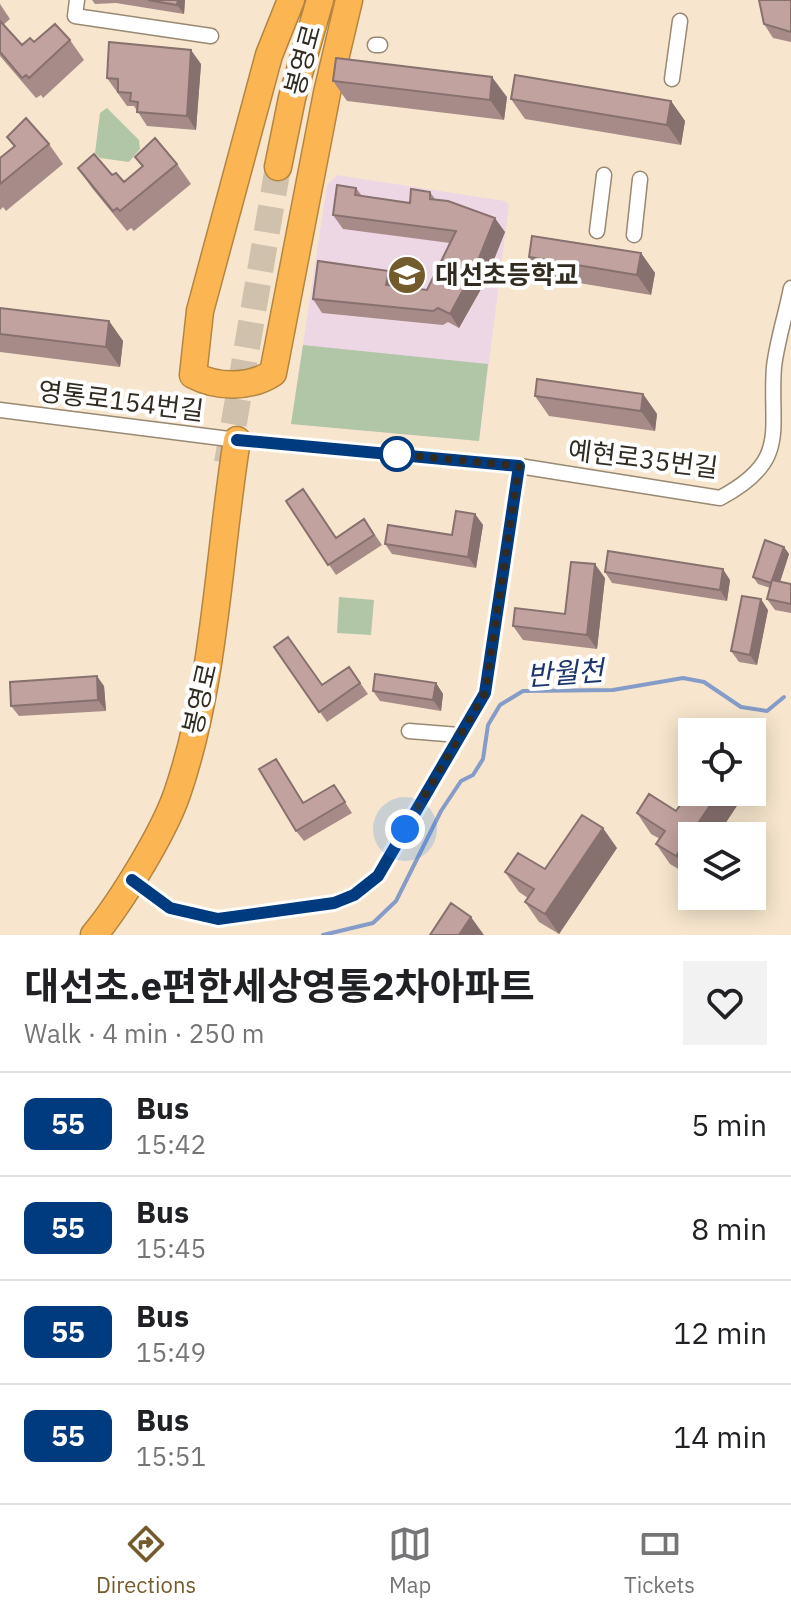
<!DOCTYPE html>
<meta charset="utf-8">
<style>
body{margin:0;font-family:"IBM Plex Sans","Noto Sans KR",sans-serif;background:#f2f2f2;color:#202124;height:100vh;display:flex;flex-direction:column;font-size:30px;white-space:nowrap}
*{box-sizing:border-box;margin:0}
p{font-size:26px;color:#757577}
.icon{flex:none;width:44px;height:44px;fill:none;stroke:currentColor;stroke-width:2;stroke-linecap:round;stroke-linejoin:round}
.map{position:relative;height:935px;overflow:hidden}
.panel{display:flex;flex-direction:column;background:#fff;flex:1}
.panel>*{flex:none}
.badge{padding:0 16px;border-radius:12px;font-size:28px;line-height:52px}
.controls{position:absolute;left:678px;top:718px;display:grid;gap:16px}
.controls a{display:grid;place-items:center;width:88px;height:88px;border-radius:0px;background:#fff;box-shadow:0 4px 20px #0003;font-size:40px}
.you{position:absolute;width:40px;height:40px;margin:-20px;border:6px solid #fff;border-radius:50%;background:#1a73e8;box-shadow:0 0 0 12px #1a73e833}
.map>.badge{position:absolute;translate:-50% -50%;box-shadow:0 0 0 4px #fff}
.round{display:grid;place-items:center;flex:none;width:84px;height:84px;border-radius:0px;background:#f2f2f2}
.headline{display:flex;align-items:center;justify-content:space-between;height:136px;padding:0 24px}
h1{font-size:38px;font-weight:700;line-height:60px}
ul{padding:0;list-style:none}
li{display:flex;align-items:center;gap:24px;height:104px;padding:0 24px;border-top:2px solid #e0e0e0}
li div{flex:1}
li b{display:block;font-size:30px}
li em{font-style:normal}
li .badge{min-width:88px;font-weight:700;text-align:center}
.tabs{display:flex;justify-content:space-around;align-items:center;height:112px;border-top:2px solid #e0e0e0;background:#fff;font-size:22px;color:#757577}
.tabs a{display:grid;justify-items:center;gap:4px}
.tabs .on{color:#745b2c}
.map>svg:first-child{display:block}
</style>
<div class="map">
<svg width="791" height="935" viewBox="0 0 791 935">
<rect width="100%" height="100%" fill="#f7e6cd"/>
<path fill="#eed7e4" d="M337 175 505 201 509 205 479 441 291 424 327 185Z"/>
<path fill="#b0c6a7" d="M107 108 139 140 140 149 129 162 100 158 95 153 100 113Z
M303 345 488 364 479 441 291 424Z
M339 597 374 600 371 635 337 633Z"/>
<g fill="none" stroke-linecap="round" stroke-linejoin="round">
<path stroke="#859cc8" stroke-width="4" d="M323 935 373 923 396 901 441 811 461 781 473 775 483 759 488 725 500 705 523 691 613 690 683 678 704 682 741 707 767 711 784 697"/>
<path stroke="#cfc1ab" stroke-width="26" stroke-dasharray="26 13" stroke-linecap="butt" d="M227 463 278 167"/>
<g stroke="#998973" stroke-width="17">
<path id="street" d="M77 0 75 16 211 36
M375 45H380
M672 79 680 21
M597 231 604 175
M634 235 640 179
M0 410 237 440 519 466 720 498C791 460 769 431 774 367 777 341 786 314 791 288
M409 731 459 735
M132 880 170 908 218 919 334 903 354 895 378 876 485 693 519 466"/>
</g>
<g stroke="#b48541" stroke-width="29">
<path id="highway" d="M291 0 269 55 200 311 193 375C218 388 250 388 273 373L327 93 349 0
M278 167 292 98 320 0
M94 935C121 902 163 834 177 794 216 680 218 557 237 440"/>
</g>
<use href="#street" stroke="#fff" stroke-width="14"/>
<use href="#highway" stroke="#fbb552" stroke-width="26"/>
</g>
<path fill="#a68b88" d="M92 0H185L184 14 116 3 95 4Z
M791 0V42L773 38 764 24Z
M0 4 10 19 3 25 22 45 34 42 70 40 84 60 43 98 41 95 36 98 0 56Z
M201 64 196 130 147 126 134 106H127L107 78Z
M333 81 507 97 504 120 347 101Z
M511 99 671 101 685 121 681 145 525 119Z
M7 137 49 144 63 164 6 211 3 207 0 210V158L14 147Z
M135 157 177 164 191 184 134 231 131 228 127 231 92 188 78 168 112 175 124 182 142 167Z
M356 188 362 196 410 203 430 192 435 199 505 232 485 282 459 328 448 322 443 325 322 313 313 299 399 285V287L427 290 450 243 343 229 333 215Z
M641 253 655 273 651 295 543 277 529 257Z
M0 308 109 321 123 341 120 367 0 352Z
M643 394 657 414 655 431 549 416 535 396Z
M286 501 336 538 364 519 382 545 336 575Z
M475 514 483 525 476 568 392 554 385 544 452 535Z
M784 547 789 554 780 582 791 584V613L775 610 767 599 770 588 758 584 753 577Z
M605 572 730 580 727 601 612 583Z
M605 578 597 649 523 640 513 626 565 614Z
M768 610 757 665 739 662 731 651Z
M274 647 322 685 349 667 368 694 327 722Z
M436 683 443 694 441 711 380 701 373 691Z
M104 686 106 711 19 716 11 706Z
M276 759 304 803 334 785 352 813 304 841 296 831Z
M746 792 717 836H692L690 876 670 864 656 844 660 839 651 834 637 813 676 811Z
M617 848 559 934 539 922 525 902 528 898 519 892 505 872 545 869Z"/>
<path fill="#87716f" d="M178 0H185L184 14 177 5Z
M191 50 201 64 196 130 187 116Z
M492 77 507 97 504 120 490 100Z
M671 101 685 121 681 145 667 125Z
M495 218 505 232 485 282 459 328 450 314Z
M641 253 655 273 651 295 637 275Z
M389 271 399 285 395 299 386 285Z
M109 321 123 341 120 367 106 347Z
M643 394 657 414 655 431 641 411Z
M475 514 483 525 476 568 468 557Z
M784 547 789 554 777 591 772 583Z
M595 564 605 578 597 649 587 635Z
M723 569 730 580 727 601 720 590Z
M761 599 768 610 757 665 750 655Z
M97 676 104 686 106 711 98 700Z
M436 683 443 694 441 711 433 700Z
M719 792H746L717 836H692V874L690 876 676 856Z
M603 828 617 848 559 934 545 914Z
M471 917 484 935H459Z"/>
<path fill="#c1a29e" stroke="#87716f" stroke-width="2" d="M148 0H178L177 5Z
M759 0H791V32L764 24Z
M0 21 22 45 30 38 34 42 55 24 70 40 29 78 26 75 22 78 0 52Z
M109 42 191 50 187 116 137 112 138 102 130 101 131 93 118 92V79L107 78Z
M336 58 492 77 490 100 333 81Z
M515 75 671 101 667 125 511 99Z
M26 118 49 144 0 184V158L15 146 7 137Z
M155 138 177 164 120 211 117 208 113 211 78 168 94 154 112 175 116 173 124 182 143 166 135 157Z
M337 185 356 188 355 195 410 203 411 189 430 192V199L448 201 495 218 475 268 450 314 438 308 433 311 313 299 318 261 389 271 386 285 427 290 456 231 333 215Z
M532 236 641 253 637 275 529 257Z
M0 308 109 321 106 347 0 334Z
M537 379 643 394 641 411 535 396Z
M303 489 336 538 364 519 374 535 328 565 286 501Z
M456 511 475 514 468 557 385 544 388 525 452 535Z
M765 540 784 547 771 583 753 577Z
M608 551 723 569 720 590 605 572Z
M571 562 595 564 587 635 513 626 515 608 565 614Z
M772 580 791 584V604L767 599Z
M742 596 761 599 750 655 731 651Z
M288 637 322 685 349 667 360 683 319 712 274 647Z
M375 674 436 683 433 700 373 691Z
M97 676 98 700 11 706 10 682Z
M276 759 303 803 334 785 345 802 296 831 259 769Z
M692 788V792H719L676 856 656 844 665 831 637 813 649 794 676 811Z
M582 815 603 828 545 914 525 902 534 889 505 872 518 853 545 869Z
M451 903 471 917 459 935H430Z"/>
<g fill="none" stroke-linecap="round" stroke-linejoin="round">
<g stroke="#fff" stroke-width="18">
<path id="line" d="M132 880 170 908 218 919 334 903 354 895 378 876 485 693 519 466 237 440"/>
</g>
<use href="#line" stroke="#003b80" stroke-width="12"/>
<path stroke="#312b21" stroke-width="8" stroke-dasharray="0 14.4" d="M397 454H394L519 466 485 693 405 829"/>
</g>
<defs>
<g id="school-disc" transform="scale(2)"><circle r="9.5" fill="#745b2c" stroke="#fff"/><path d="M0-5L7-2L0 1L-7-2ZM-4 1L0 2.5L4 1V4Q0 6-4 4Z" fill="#fff"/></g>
</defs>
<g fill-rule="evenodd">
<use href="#school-disc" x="407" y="275"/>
</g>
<circle fill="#fff" stroke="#003b80" stroke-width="4" cx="397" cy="454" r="16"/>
<g text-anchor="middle" stroke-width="8" stroke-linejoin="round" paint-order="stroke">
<g font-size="26" fill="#312b21" stroke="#fff">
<text transform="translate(303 60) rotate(-75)" y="9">봉영로</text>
<text transform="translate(121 401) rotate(7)" y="9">영통로154번길</text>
<text transform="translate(643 459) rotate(7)" y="9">예현로35번길</text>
<text transform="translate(200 699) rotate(-77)" y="9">봉영로</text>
</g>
<g font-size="26" font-weight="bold" fill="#312b21" stroke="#fff" text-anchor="start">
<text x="435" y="284">대선초등학교</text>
</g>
<g font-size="28" font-style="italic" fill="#1c346b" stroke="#fff">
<text transform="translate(565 673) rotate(-4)" y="10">반월천</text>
</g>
</g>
</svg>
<div class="controls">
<a><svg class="icon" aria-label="locate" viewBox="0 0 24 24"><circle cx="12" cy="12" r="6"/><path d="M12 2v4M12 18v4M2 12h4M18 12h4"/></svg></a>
<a><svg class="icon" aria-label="layers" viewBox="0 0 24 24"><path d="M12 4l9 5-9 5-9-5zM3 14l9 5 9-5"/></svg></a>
</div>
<div class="you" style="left:405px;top:829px"></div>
</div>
<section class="panel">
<div class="headline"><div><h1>대선초.e편한세상영통2차아파트</h1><p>Walk · 4 min · 250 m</p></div><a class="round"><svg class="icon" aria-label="heart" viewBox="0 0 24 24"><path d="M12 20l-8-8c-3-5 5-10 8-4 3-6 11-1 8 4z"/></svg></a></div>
<ul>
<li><span class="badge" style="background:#003b80;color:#fff">55</span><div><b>Bus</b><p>15:42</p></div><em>5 min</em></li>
<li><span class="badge" style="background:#003b80;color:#fff">55</span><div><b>Bus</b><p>15:45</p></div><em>8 min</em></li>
<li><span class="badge" style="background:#003b80;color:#fff">55</span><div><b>Bus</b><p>15:49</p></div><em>12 min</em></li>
<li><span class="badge" style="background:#003b80;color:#fff">55</span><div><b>Bus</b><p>15:51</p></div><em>14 min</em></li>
</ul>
</section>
<nav class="tabs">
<a class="on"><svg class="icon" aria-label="directions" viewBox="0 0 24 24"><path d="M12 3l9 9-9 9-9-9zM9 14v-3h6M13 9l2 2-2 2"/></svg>Directions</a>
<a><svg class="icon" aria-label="map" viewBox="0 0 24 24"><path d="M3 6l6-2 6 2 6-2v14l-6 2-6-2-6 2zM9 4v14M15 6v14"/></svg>Map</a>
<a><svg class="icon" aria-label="tickets" viewBox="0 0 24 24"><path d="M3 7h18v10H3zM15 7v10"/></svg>Tickets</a>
</nav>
